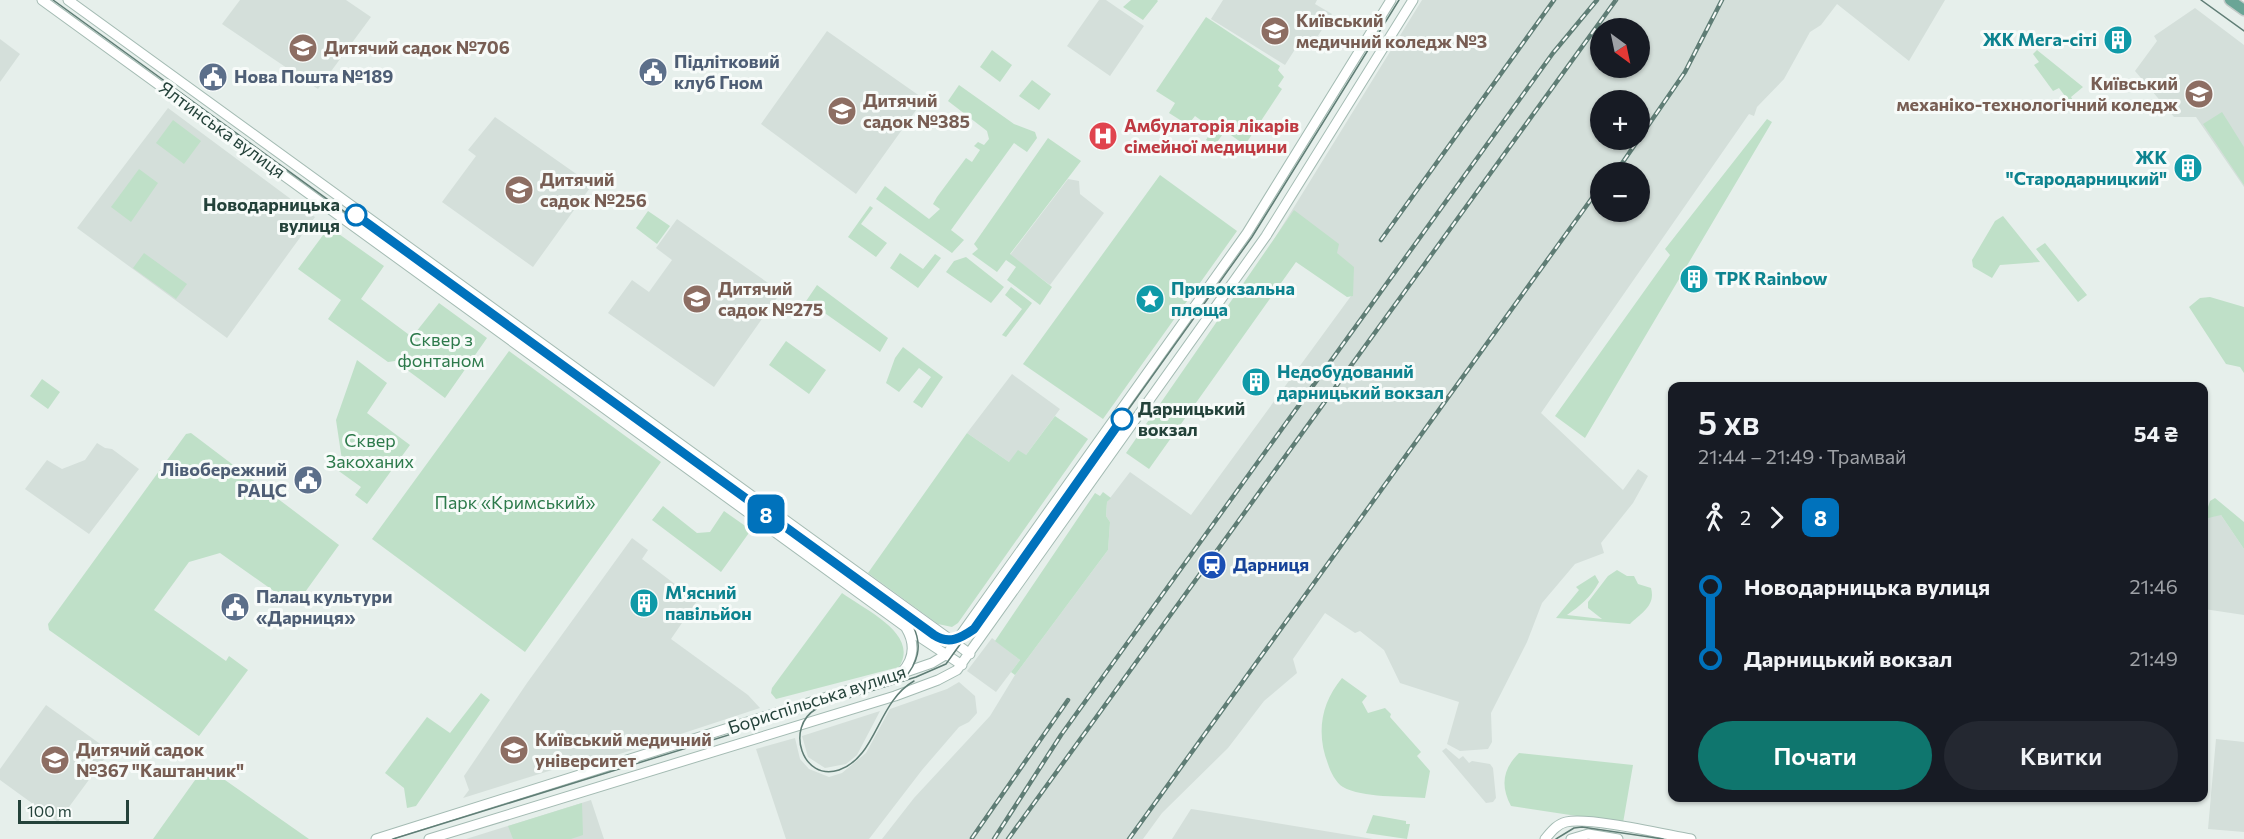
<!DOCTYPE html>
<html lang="uk">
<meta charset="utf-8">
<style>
body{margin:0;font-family:Commissioner,sans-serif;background:#242831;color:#f1f3f6;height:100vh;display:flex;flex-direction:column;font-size:22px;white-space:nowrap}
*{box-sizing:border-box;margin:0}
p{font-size:20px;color:#9ea1a6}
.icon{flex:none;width:33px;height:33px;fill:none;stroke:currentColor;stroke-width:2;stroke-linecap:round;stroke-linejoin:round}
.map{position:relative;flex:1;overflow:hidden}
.details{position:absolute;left:1668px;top:382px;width:540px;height:420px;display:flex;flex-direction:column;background:#171b24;border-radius:12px;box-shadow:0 2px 4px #0004}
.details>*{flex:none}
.badge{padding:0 12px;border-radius:9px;font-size:21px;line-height:39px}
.needle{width:39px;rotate:147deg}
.buttons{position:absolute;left:1590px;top:18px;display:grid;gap:12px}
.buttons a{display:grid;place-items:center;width:60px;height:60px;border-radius:50%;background:#171b24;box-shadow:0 2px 4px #0004;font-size:30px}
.scale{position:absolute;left:18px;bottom:15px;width:111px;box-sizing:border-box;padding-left:6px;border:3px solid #24423a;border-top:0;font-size:16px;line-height:21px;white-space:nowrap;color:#24423a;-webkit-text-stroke:4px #f7fbf9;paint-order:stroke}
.map>.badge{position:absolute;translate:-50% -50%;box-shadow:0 0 0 3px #fff}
.legs{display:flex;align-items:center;gap:9px;height:66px;padding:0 30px;font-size:20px}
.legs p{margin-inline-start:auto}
.overview{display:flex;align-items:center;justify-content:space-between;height:102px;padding:0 30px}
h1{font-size:33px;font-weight:600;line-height:45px}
.button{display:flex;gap:12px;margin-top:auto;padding:12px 30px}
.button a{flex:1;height:69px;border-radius:36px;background:#0f766e;color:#fff;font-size:24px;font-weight:600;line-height:69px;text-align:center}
.button a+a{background:#242831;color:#f1f3f6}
ul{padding:0 30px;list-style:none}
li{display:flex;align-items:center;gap:21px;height:72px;font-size:22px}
li i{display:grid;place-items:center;width:9px;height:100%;margin:0 8px;background:currentColor}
li i::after{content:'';width:15px;height:15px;margin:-8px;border:4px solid;border-radius:50%;background:#171b24}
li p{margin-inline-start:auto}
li:first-child i{background:linear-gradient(#0000 50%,currentColor 0)}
li:last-child i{background:linear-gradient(currentColor 50%,#0000 0)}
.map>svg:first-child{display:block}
</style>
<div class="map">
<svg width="2244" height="839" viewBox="0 0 2244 839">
<rect width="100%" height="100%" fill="#e6efeb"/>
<path fill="#d4dfda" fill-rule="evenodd" d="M240 0H346L371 17 318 89 222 24Z
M1099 0H1106L1144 26 1110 76 1067 46Z
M1223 0H1317L1315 4 1332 14 1309 50 1299 43 1285 65 1211 19Z
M1422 0H1945L1909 61 1837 4 1821 25 1810 32 1784 79 1757 107 1754 116 1749 114 1541 413 1623 490 1638 469 1648 476 1633 503 1601 543 1604 553 1575 564 1542 603 1527 642 1491 713 1492 742 1488 749 1460 751 1447 744 1459 702 1400 683 1384 650 1360 631 1355 633 1325 613 1293 659 1297 673 1264 701 1228 748 1162 813 1143 839H882L914 798 990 716 1015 675 1108 550 1110 522 1106 516 1107 502 1130 472 1191 515 1351 296 1273 241ZM1600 28H1640V68H1600ZM1600 100H1640V140H1600ZM1600 172H1640V212H1600Z
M2195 8 2244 45V187L2196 117H2174L2135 71 2157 41 2154 36Z
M827 31 924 99 856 194 761 124Z
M0 39 20 54 0 82Z
M168 108 315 217 227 338 77 228Z
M495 117 592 185 533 267 442 202 476 156 468 150Z
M1068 179 1079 181 1080 194 1104 213 1050 285 1010 255Z
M677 219 781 292 714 387 608 313 632 280 649 292 672 260 656 248Z
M1012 374 1060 409 1026 455 1009 462 967 433Z
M97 443 105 448 112 449 139 469 89 534 25 489 47 460 62 469 85 460Z
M2212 515H2221L2244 549V615L2204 609V519Z
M632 538 648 550 642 559 697 601 671 639 748 695 760 708 574 769 568 765 463 798 469 790 464 776 527 683Z
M992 638 1020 660 996 692 967 671Z
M959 682 975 696 977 713 969 722 959 727 922 770 869 839H786L756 749 795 738 800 759 809 769 829 777 842 773 866 753 890 709 947 689Z
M46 705 110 751 58 822 0 780V769Z
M880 711 857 755 846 764 825 768 808 757 802 736Z
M2216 739 2244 742V832L2208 829Z
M1446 748 1459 759 1463 756 1469 763 1472 761 1490 764 1493 768 1496 798 1493 802 1486 803 1442 751Z
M591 800 604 839H466Z
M1191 809 1204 811 1373 839H1172Z"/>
<path fill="#bfe0c8" d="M1131 0H1157L1158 1 1143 20 1123 7Z
M1206 17 1280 66 1278 70 1284 77 1278 86 1282 89 1245 145 1225 131 1215 145 1206 140 1213 129 1195 116 1188 125 1169 113 1175 103 1156 91Z
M992 50 1012 65 1000 82 980 67Z
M2037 50 2083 87 2071 97 2074 102 2064 108 2059 101 2065 96 2059 88 2053 91 2034 65 2039 62 2033 54Z
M1032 80 1051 94 1039 110 1019 96Z
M959 85 1014 124 1035 132 1037 138 1027 152 1014 143 951 230 964 240 952 253 876 199 885 186 929 219 940 209 933 204 937 197 966 158 972 162 980 150 974 146 978 142 984 145 989 139 987 131 948 101Z
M2222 112 2244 147V185L2203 124Z
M1767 119 1772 122 1585 438 1555 416 1670 255 1665 249Z
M173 120 201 141 184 164 156 143Z
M1048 138 1081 161 1010 254 1052 287 1040 305 1007 280 1016 267 1006 260 997 272 972 254 978 249 974 244Z
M139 169 158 183 131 222 111 207Z
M1160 175 1237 231 1103 419 1023 364Z
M870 206 873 208 861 224 887 243 876 257 848 237Z
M1294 210 1339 244 1337 253 1354 267 1353 296 1347 297 1296 262 1149 469 1126 453Z
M648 211 670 226 657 244 636 228Z
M2003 216 2040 262 2000 265 1992 278 1973 267 1972 260 1995 221Z
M329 227 384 266 361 299 412 337 439 303 487 338 445 398 395 361 388 362 328 319 341 300 298 269Z
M2045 243 2087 295 2078 302 2036 249Z
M144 253 187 284 176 299 133 268Z
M900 253 923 269 935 254 941 258 918 288 890 268Z
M966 257 1004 287 991 303 946 272 954 261Z
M817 285 888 338 880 352 809 302 798 313Z
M1011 287 1032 303 1006 337 1002 335 1022 309 1005 295Z
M2210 297 2244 307V373L2240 367 2226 364 2189 307 2200 298Z
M786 341 826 370 809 394 769 365Z
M903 347 943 377 922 408 913 402 931 377 919 368 899 392 886 383 895 358Z
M509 351 661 462 525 652 372 539Z
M357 360 387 383 367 413 410 445 367 504 355 495 361 487 336 469 342 460 336 420Z
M42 379 60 392 48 409 30 396Z
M1055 416 1088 439 958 623 952 627 938 624 868 573 967 433 1009 462 1018 450 1026 455Z
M191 433 339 545 295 606 220 553 189 562 154 610 226 661 229 656 248 670 199 736 49 630 48 624 186 434Z
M1103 492 1111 498 1107 502 1106 516 1110 522 1108 550 1015 675 1011 672 1020 660 995 641 1095 493 1100 496Z
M2215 498 2244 522V549L2221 515 2204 519 2210 501Z
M663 506 697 533 710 532 724 511 751 530 721 572 652 520Z
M1617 570 1627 576H1634L1638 584 1651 588C1656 606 1641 613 1630 624L1556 618 1579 590 1576 587 1595 575 1599 582C1591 597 1580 606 1567 615L1602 619 1588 608V602L1608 576Z
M842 593C865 610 920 634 899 667L776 699 771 693 772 688Z
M1342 678 1367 696 1362 702 1368 713 1385 708 1391 714 1390 717 1421 752 1417 756 1430 771 1425 798C1403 796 1362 798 1343 787 1336 783 1330 771 1328 764 1316 733 1321 703 1342 678Z
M481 693 490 700 416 806 407 808 404 788 385 773 427 717 450 733Z
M1519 753 1633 765 1623 823 1511 806C1500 785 1503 769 1519 753Z
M205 766 309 839H153Z
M582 803 583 835 571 839H513L508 826Z
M1373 815 1406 821V824H1410L1407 839 1366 833Z"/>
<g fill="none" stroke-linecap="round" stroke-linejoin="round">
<g stroke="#a4bbb3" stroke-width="11">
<path id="secondary" d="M42 0 918 636 962 665
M68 0 970 654
M902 672C914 659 915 643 906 628
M376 839 900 674 932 663 947 654 1247 233 1391 0
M429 839 895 696 938 680 957 670 1266 236 1413 0
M1545 839C1551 832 1557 824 1566 822 1590 817 1663 834 1691 839
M1571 839 1588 834 1618 839"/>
</g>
<g stroke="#c2cac8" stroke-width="13">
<path id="primary" d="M2230 0 2244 10"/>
</g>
<use href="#secondary" stroke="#fff" stroke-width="9"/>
<use href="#primary" stroke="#6aa596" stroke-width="10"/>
<path stroke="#5f7d75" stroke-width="1.5" d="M53 0 937 642 955 644 969 638
M2201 0 2244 31
M903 680C918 663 923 646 913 626
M816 709C785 727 802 782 839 770 877 757 877 702 914 681
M393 839 916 677 946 664 1252 237 1399 0
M1556 839 1574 828 1582 827 1663 839"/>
<g stroke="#5f7d75" stroke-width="4.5">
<path id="rail" d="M1616 172 1685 72 1722 0
M1381 240 1554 0
M972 838 1068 700
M994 839 1061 735 1553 53 1597 0
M1008 839 1616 0
M1129 839 1600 187"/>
</g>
<use href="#rail" stroke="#f7fbf9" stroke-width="2" stroke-dasharray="7" stroke-linecap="butt"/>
</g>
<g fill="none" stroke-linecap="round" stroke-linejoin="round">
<g stroke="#fff" stroke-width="14">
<path id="line-1" d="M356 215 934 635C949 645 961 638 974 629L1122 419"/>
</g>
<use href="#line-1" stroke="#0072bc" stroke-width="9"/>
</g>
<defs>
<g id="university-disc" transform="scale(1.5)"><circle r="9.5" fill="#8d6e63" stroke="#f7fbf9"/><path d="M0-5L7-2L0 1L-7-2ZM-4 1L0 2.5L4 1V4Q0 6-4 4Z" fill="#fff"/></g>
<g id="building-disc" transform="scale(1.5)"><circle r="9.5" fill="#0f9aa8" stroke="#f7fbf9"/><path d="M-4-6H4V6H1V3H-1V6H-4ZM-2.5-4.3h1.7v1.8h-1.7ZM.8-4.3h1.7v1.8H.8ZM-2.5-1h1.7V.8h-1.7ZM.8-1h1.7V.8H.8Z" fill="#fff"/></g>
<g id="school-disc" transform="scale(1.5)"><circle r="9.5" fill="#8d6e63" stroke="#f7fbf9"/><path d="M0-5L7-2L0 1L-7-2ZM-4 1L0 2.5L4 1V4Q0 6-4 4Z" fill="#fff"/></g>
<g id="civic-disc" transform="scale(1.5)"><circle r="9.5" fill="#5c6f8a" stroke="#f7fbf9"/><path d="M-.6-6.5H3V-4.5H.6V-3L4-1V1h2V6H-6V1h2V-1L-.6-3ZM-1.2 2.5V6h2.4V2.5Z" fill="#fff"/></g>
<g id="hospital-disc" transform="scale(1.5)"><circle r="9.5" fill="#e0444e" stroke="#f7fbf9"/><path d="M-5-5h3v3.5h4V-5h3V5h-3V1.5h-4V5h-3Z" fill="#fff"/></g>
<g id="sight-disc" transform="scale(1.5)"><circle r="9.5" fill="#0f9aa8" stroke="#f7fbf9"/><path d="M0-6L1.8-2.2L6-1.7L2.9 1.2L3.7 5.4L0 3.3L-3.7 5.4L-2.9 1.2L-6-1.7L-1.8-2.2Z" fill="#fff"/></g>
<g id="station-disc" transform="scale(1.5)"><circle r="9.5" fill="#1a4fb4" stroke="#f7fbf9"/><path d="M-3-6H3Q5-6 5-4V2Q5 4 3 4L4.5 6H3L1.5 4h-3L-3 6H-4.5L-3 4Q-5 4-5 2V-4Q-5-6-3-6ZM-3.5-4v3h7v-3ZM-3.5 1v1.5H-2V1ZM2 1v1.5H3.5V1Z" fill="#fff"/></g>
</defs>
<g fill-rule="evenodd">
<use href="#university-disc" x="1275" y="31"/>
<use href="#building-disc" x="2118" y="40"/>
<use href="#school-disc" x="303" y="48"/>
<use href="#civic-disc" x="653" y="72"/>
<use href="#civic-disc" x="213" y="77"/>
<use href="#university-disc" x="2199" y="94"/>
<use href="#school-disc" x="842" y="111"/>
<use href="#hospital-disc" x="1103" y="136"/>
<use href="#building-disc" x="2188" y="168"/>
<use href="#school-disc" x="519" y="190"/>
<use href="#building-disc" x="1694" y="279"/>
<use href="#school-disc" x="697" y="299"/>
<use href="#sight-disc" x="1150" y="299"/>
<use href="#building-disc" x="1256" y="382"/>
<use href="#civic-disc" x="308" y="480"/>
<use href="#station-disc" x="1212" y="565"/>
<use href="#building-disc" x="644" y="603"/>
<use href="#civic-disc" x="235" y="607"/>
<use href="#university-disc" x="514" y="750"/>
<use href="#school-disc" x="55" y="760"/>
</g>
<g fill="#fff" stroke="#0072bc" stroke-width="3">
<circle cx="356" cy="215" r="10"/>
<circle cx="1122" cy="419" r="10"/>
</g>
<g text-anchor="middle" stroke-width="6" stroke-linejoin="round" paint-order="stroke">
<g font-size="18" font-weight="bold" fill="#785e54" stroke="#f7fbf9" text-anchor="start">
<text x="1296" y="27">Київський<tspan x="1296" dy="21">медичний коледж №3</tspan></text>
<text x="324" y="54">Дитячий садок №706</text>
<text x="2178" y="90" text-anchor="end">Київський<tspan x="2178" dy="21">механіко-технологічний коледж</tspan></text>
<text x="863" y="107">Дитячий<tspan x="863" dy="21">садок №385</tspan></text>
<text x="540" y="186">Дитячий<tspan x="540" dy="21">садок №256</tspan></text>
<text x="718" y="295">Дитячий<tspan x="718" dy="21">садок №275</tspan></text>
<text x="535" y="746">Київський медичний<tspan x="535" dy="21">університет</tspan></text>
<text x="76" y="756">Дитячий садок<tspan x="76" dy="21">№367 "Каштанчик"</tspan></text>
</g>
<g font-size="18" font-weight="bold" fill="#0d838f" stroke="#f7fbf9" text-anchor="start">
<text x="2097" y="46" text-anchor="end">ЖК Мега-сіті</text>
<text x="2167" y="164" text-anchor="end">ЖК<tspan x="2167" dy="21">"Стародарницкий"</tspan></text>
<text x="1715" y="285">ТРК Rainbow</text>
<text x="1171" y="295">Привокзальна<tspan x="1171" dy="21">площа</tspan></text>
<text x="1277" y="378">Недобудований<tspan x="1277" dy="21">дарницький вокзал</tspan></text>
<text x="665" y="599">М'ясний<tspan x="665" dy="21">павільйон</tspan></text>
</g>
<g font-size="18" font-weight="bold" fill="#4e5e75" stroke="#f7fbf9" text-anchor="start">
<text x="674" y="68">Підлітковий<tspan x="674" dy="21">клуб Гном</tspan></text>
<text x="234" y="83">Нова Пошта №189</text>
<text x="287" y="476" text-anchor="end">Лівобережний<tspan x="287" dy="21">РАЦС</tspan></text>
<text x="256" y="603">Палац культури<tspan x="256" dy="21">«Дарниця»</tspan></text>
</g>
<g font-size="18" font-weight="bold" fill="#be3a42" stroke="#f7fbf9" text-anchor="start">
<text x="1124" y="132">Амбулаторія лікарів<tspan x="1124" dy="21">сімейної медицини</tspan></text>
</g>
<g font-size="18" fill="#24423a" stroke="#f7fbf9">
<text transform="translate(222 130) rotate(36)" y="6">Ялтинська вулиця</text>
<text transform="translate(817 700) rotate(-18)" y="6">Бориспільська вулиця</text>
</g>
<g font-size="18" font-weight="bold" fill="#24423a" stroke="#f7fbf9" text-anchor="end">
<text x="340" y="211">Новодарницька<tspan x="340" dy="21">вулиця</tspan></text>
<text x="1138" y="415" text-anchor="start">Дарницький<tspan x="1138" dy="21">вокзал</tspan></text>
</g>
<g font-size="18" fill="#2d7a4b" stroke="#f7fbf9">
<text x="441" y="346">Сквер з<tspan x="441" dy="21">фонтаном</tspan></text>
<text x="370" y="447">Сквер<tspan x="370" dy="21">Закоханих</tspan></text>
<text x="515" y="509">Парк «Кримський»</text>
</g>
<g font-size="18" font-weight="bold" fill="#164399" stroke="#f7fbf9" text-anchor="start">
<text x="1233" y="571">Дарниця</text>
</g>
</g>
</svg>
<div class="buttons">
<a><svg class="needle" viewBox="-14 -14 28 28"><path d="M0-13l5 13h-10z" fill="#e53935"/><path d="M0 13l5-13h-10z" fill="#9ea1a6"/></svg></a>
<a>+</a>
<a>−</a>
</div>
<div class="scale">100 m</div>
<b class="badge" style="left:766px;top:514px;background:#0072bc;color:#fff">8</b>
<section class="details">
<div class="overview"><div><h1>5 хв</h1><p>21:44 – 21:49 · Трамвай</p></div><b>54 ₴</b></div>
<div class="legs"><svg class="icon" aria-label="walk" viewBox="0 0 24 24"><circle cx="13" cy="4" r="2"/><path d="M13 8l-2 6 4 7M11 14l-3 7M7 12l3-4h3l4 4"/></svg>2<svg class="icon" aria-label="forward" viewBox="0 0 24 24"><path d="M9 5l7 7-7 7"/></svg><b class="badge" style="background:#0072bc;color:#fff">8</b></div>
<ul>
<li><i style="color:#0072bc"></i><b>Новодарницька вулиця</b><p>21:46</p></li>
<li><i style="color:#0072bc"></i><b>Дарницький вокзал</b><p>21:49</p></li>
</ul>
<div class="button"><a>Почати</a><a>Квитки</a></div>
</section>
</div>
